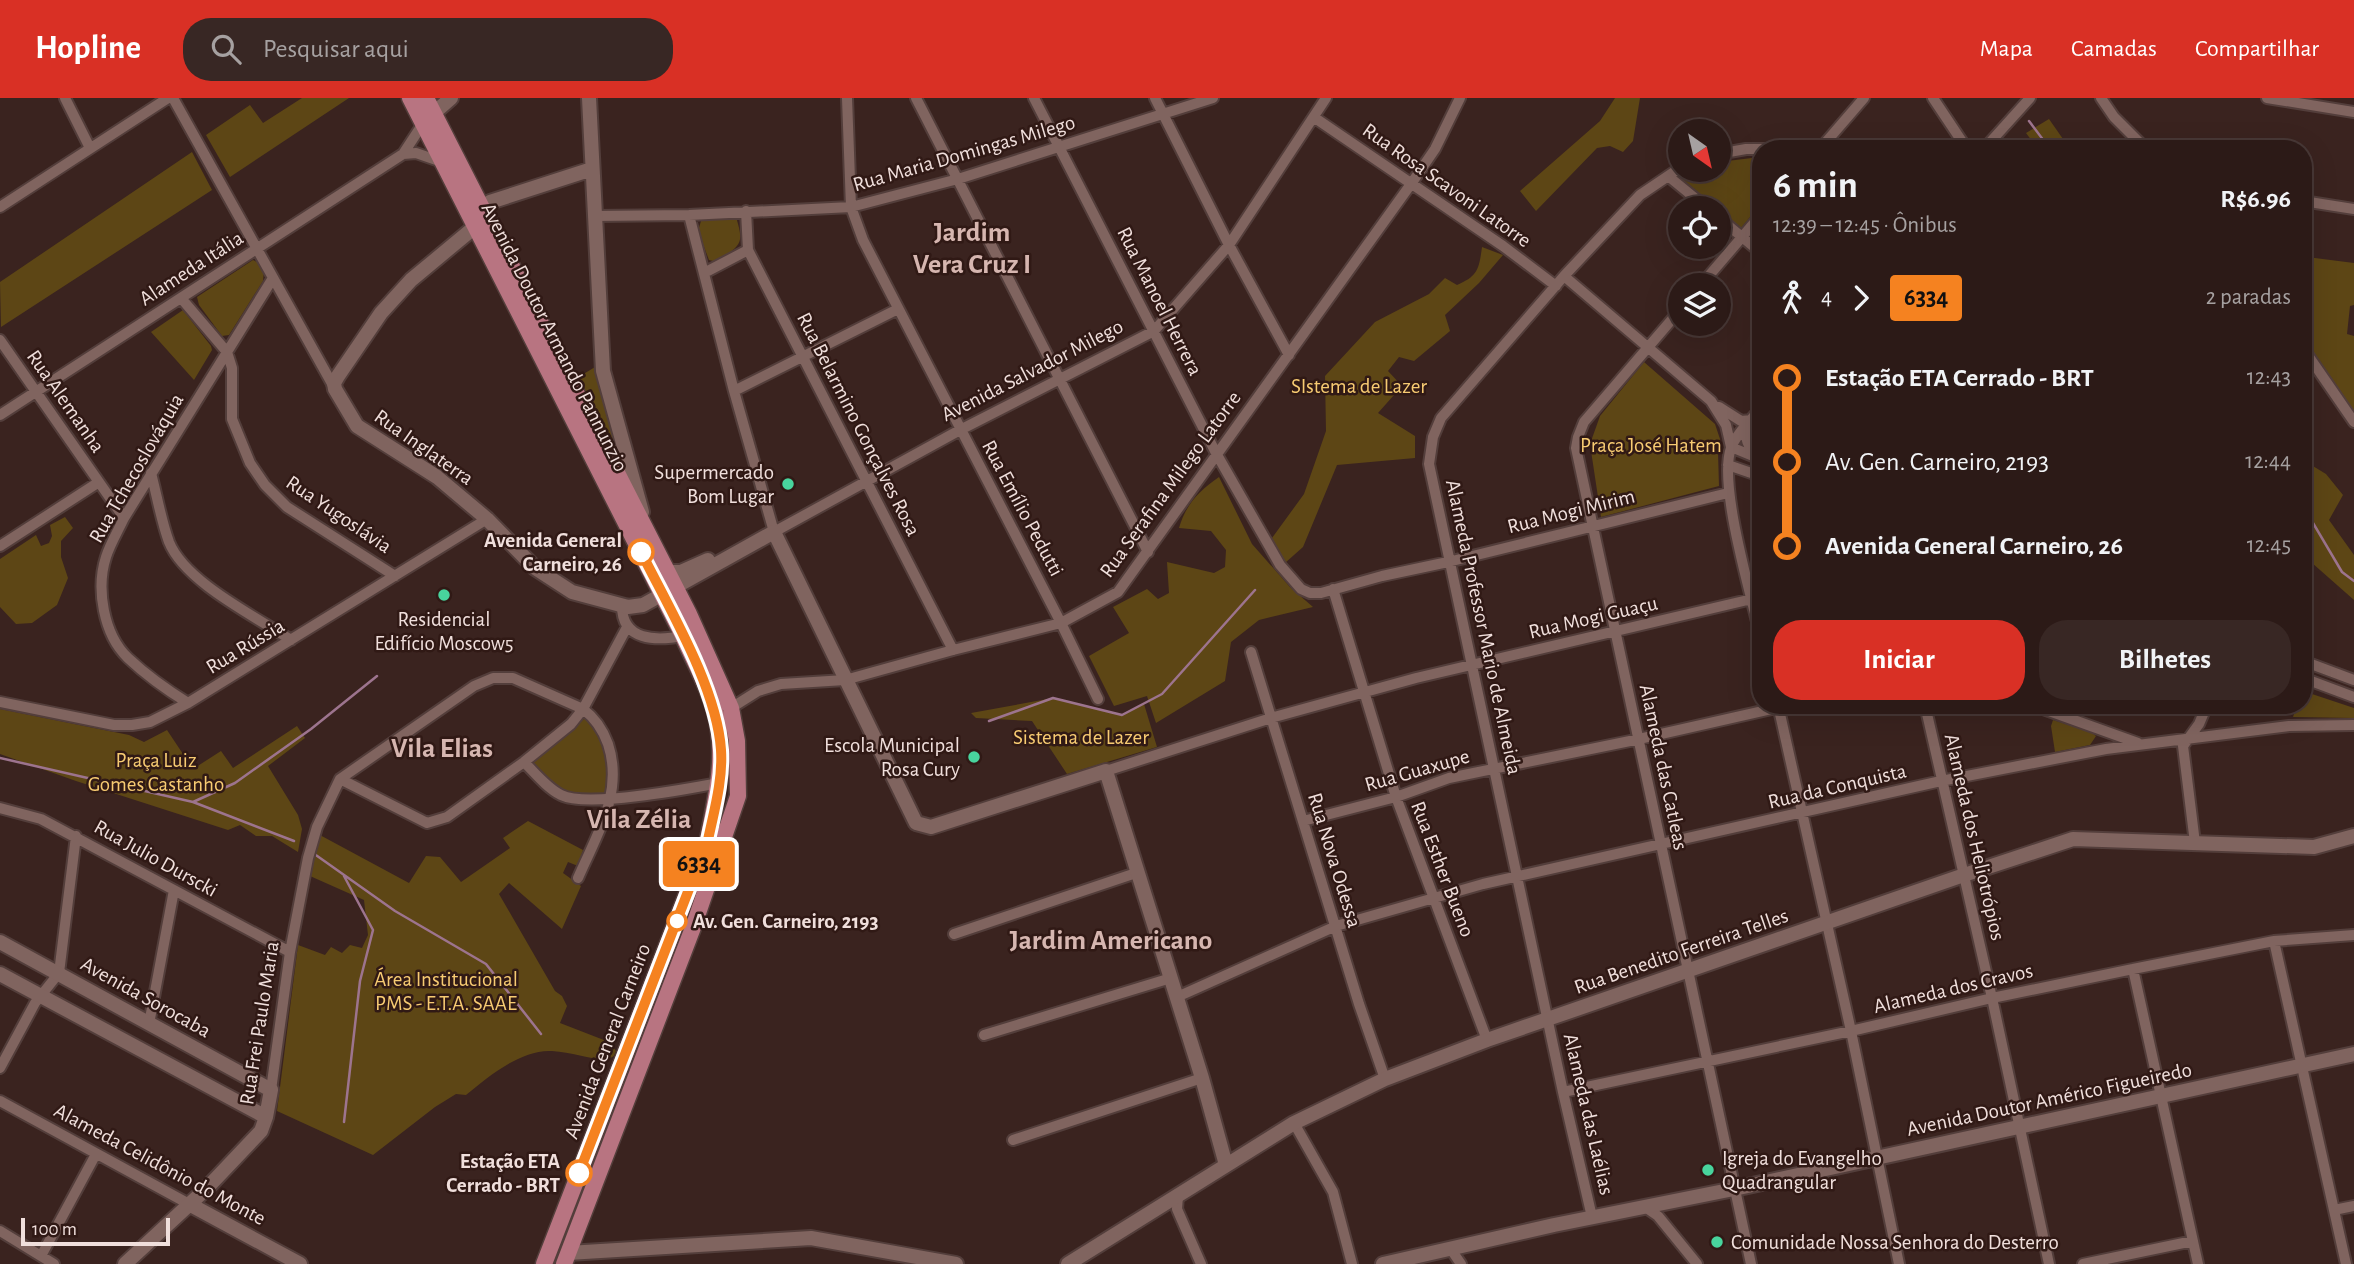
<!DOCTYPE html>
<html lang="pt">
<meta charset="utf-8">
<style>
body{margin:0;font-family:"Alegreya Sans",sans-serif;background:#382724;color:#f1f3f6;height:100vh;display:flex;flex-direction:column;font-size:26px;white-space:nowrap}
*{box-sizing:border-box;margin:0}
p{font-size:23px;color:#a6a1a1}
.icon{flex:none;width:38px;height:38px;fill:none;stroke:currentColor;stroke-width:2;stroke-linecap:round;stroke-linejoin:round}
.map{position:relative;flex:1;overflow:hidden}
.side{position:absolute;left:1752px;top:42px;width:560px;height:574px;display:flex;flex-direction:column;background:#2c1a17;border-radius:28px;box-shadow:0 7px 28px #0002,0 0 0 2px #483836}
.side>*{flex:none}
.badge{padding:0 14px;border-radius:5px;font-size:24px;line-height:46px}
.needle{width:46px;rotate:146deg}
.buttons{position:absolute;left:1668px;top:21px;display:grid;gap:14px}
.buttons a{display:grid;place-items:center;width:63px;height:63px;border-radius:50%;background:#2c1a17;box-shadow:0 7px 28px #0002,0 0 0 2px #483836;font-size:35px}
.scale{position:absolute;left:21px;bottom:18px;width:149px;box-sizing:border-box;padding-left:7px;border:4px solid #f0dfdc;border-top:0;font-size:19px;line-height:24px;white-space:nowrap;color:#f0dfdc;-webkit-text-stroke:5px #301915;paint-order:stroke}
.map>.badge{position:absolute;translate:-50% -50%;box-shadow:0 0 0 4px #fff}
.legs{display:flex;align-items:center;gap:10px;height:77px;padding:0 21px;font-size:23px}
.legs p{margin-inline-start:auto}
.head{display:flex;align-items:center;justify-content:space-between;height:119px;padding:0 21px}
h1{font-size:38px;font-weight:600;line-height:52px}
.primary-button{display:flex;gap:14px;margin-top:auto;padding:14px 21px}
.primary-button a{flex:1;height:80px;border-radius:28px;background:#d93025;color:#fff;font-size:28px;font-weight:600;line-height:80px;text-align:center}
.primary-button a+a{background:#382724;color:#f1f3f6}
ul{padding:0 21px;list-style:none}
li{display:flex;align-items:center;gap:24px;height:84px;font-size:26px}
li i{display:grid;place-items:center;width:10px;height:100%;margin:0 9px;background:currentColor}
li i::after{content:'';width:18px;height:18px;margin:-9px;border:5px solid;border-radius:50%;background:#2c1a17}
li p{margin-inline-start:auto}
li:first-child i{background:linear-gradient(#0000 50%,currentColor 0)}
li:last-child i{background:linear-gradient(currentColor 50%,#0000 0)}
header{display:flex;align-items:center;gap:42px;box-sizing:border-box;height:98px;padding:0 35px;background:#d93025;color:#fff}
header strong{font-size:33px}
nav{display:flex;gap:38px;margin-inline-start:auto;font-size:24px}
.search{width:490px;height:63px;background:#382724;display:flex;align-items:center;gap:18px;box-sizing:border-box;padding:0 24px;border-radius:28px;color:#a6a1a1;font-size:26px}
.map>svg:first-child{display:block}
</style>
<header>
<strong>Hopline</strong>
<div class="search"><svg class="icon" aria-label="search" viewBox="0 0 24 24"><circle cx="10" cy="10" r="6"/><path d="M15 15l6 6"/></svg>Pesquisar aqui</div>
<nav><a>Mapa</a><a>Camadas</a><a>Compartilhar</a></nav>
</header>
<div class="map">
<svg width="2354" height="1166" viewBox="0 0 2354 1166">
<rect width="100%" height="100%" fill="#3a231f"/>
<path fill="#5d4615" d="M302 0H349L230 79 206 37 250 7 263 25Z
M1615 0H1640L1633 43 1623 54 1610 48 1597 50 1536 113 1520 93 1600 23Z
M2049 21 2070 51H2038L2026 35Z
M192 54 212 92 1 229 0 184Z
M1760 59V107L1741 130 1680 79 1695 72H1718L1719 64Z
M2303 109H2309L2307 159 2354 165V207L2350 208 2347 236 2354 238V316L2303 239Z
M736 119C745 148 740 146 717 164L709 162 698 133 701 123Z
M1482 149 1503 157 1479 185 1445 217 1450 233 1414 263 1399 259 1388 273 1402 288 1378 315 1415 338V360L1337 367 1303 449 1285 465 1272 440 1304 396 1326 333 1325 278 1375 224 1429 196 1445 180 1457 187C1478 178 1479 171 1482 149Z
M253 162 259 165 264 173 263 183 229 237 222 238 199 207 197 199Z
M183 212 211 248 212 252 194 282 151 234Z
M1644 264 1715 326 1720 341 1718 354 1719 388 1601 419 1590 346 1600 318Z
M595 269 628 380 577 280Z
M2303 362 2326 376 2343 397 2329 422 2354 457V502L2303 457Z
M1219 379 1252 446 1290 489 1313 509 1259 522 1231 544 1225 583 1156 625 1147 598 1114 608 1089 558 1129 535 1113 509 1147 491 1158 501 1169 495 1167 464 1214 475 1225 469 1226 452 1211 433 1179 430C1186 406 1199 393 1219 379Z
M65 419 73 430 61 443V459L68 480 57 507 32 525 16 526 0 509V461L36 437 41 448 49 445 52 438 50 427Z
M2303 593 2354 610V620L2293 619 2297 607H2303Z
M1053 600 1122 617 1144 606 1157 649 1067 676 1032 623 976 620 971 615Z
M0 611 129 637 144 644 167 632 193 671 221 653 233 670 297 628 305 640 268 668 298 717 302 731 298 754 272 738H256L240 727 228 732 76 683 0 656Z
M585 620C606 645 613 663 606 696L587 699 561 695 529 665Z
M2053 622 2091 634 2096 638 2090 647 2055 654 2051 628Z
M528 723 583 752 578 768 568 764 563 775 581 788 562 831 509 785 499 796 555 893 562 898 567 908 560 925 609 944 616 953 614 958 607 962C589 961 571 954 552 953 521 951 488 979 466 997L456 996 435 1009 373 1057 277 1013 298 847 325 857 331 849 342 855 350 847 362 850 368 837 364 802 310 778 318 736 409 785 426 758 440 759 461 784 510 750 503 740Z"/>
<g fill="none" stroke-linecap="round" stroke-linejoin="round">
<path stroke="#9d748e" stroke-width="2.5" d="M2029 23 2050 51
M2303 408 2342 474 2354 483
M989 623 1053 600 1122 617 1162 596 1255 492
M0 660 193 704 294 743
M193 704 235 685 311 631 377 578
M313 755 395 813 486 866 541 936
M344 778 373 832 360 883 344 1024"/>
<g stroke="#533e3b" stroke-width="14">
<path id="street" d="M65 0 90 50
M173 0 335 291
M847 0 851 109 863 142 1061 525 1098 601
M916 0 1148 454
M1034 0 1216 355 1280 467 1301 491 1310 495H1321L1382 478 1448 464 1728 395
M1155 0 1229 147 1289 257
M1933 0 1967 51
M2101 0 2114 19 2146 51
M2267 0 2354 14
M1315 20 1503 148 1556 188
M1820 51 1864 0
M1984 51 2030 0
M403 56 416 55 442 64
M1718 56 1746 51H1787
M1668 78 1707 110
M2303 103 2354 111
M0 109 168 0
M746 113 748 152 953 552
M689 117 734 293 774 434 960 332 1154 233 1229 147 1326 0
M594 118 689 117 851 109 958 81 1213 0
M1718 119 1760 154
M704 175 748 152
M1564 178 1711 303 1726 327 1731 349 1760 361
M1701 187 1760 118
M181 200 227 254 232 270V321L250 365 265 387 287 409 395 478
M1680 212 1584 324 1578 339 1576 350 1751 1166
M0 242 124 420
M2303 250 2354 324
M734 293 898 211
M1719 309 1741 323 1752 322
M1760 311C1751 322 1736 336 1731 350 1718 386 1751 496 1760 536
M0 317 403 56 422 27
M1748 327C1743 340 1748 349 1758 358
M1728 367 1760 378
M151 375C157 398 161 422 169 444 185 484 255 518 291 542
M0 448 99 384
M1333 491 1396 699 1487 942
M622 508C622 543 656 543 683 538
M1251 554 1359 906 1385 981
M2303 563 2354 582
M2303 580 2354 599
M0 604 114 627H132L150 624 188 605 487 421
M188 605C167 592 145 576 128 560 103 536 96 490 106 459 110 446 118 433 124 420L273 180
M1778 607 1851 933 1899 1166
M1925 607 1992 900 2049 1166
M2032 607 2138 645
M731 610 758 593 781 586 845 582 953 552 1061 525 1118 494 1411 86 1435 51 1460 0
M524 664C535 675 547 690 561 697 587 710 687 691 719 685
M1106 673 1271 620 1416 580 1752 501 1760 504
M340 681 427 725 447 719 524 664 571 626 583 611 627 529
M0 710 41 721 290 854
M1303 723 1396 699 1449 680 1630 643 1789 607
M2195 745 2183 648 2199 626 2207 607
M954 836 1139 774
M2274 843 2346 1166
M2133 871 2198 1166
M1177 899 1336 828 1483 786 1941 683 2106 651 2289 628 2354 627
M149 926 174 792
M984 937 1171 880
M0 970 35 905 59 875 76 738
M271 992 290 854 308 760 317 729 340 681 474 588 493 580H513L583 611C595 620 603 632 608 646 624 695 597 736 578 780
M1563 994 1851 933 1992 900 2133 871 2274 843 2354 837
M0 1003 189 1106
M1294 1025 1333 1094 1352 1166
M1013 1042 1202 980
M1178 1098 1177 1111 1201 1166
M1645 1109 1658 1118 1697 1166
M2334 1112 2354 1108
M1592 1119 1563 994 1429 366 1433 339 1441 320 1564 178 1640 97 1680 70
M0 1133 54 1166
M1450 1150 1461 1166
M41 1158 96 1056
M2083 1166 2193 1143"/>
</g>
<g stroke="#533e3b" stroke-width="18">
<path id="secondary" d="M589 0 603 273 642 414
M426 22 451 0
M473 116 490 104 592 71
M476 128 411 182 381 215 338 278 334 285 335 291 357 328 437 379 487 421 535 470 572 494 628 509 643 507 774 434
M774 434 916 725 931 729 1106 673 1202 980 1226 1067
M668 474H681L708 462
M0 844 271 992 266 1019 261 1033 207 1090 125 1166
M0 876 266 1019
M189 1106 300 1166
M568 1155 811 1140 956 1166
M1068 1166 1294 1025 1385 981 1487 942 1964 777 2073 741 2314 749 2354 738
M1383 1166 1554 1127 1734 1091 2354 956"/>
</g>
<g stroke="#533e3b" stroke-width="19">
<path id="primary" d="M410 0 683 538C693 562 708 587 715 613 727 656 716 699 708 742L544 1166
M426 0 689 516 731 610 737 643 738 698 694 827 564 1166"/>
</g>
<use href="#street" stroke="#80645f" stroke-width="10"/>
<use href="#secondary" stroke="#80645f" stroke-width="14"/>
<use href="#primary" stroke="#b87481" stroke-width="16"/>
</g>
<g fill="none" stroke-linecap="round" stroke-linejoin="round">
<g stroke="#fff" stroke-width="16">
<path id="line-1" d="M579 1075 708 742C714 713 723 682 721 652 717 590 669 510 641 454"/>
</g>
<use href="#line-1" stroke="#f58220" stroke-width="10"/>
</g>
<g fill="#48d49d" stroke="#301915" stroke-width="2.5">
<circle cx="788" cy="386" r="7"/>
<circle cx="444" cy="497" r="7"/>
<circle cx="974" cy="659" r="7"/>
<circle cx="1708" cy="1072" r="7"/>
<circle cx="1717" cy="1144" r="7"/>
</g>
<g fill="#fff" stroke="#f58220" stroke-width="3.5">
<circle cx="641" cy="454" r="12"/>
<circle cx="677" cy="823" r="9"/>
<circle cx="579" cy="1075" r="12"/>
</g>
<g text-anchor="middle" stroke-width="5" stroke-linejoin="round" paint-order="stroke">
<g font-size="21" fill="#f0dfdc" stroke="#301915">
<text transform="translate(964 55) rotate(-16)" y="7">Rua Maria Domingas Milego</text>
<text transform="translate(1447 87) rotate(35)" y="7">Rua Rosa Scavoni Latorre</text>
<text transform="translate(191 170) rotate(-33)" y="7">Alameda Itália</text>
<text transform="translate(1160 203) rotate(63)" y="7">Rua Manoel Herrera</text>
<text transform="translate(555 239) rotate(63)" y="7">Avenida Doutor Armando Pannunzio</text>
<text transform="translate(1032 272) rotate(-27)" y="7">Avenida Salvador Milego</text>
<text transform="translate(66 303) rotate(55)" y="7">Rua Alemanha</text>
<text transform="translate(859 326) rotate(63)" y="7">Rua Belarmino Gonçalves Rosa</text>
<text transform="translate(424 349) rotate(35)" y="7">Rua Inglaterra</text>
<text transform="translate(136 370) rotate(-60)" y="7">Rua Tchecoslováquia</text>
<text transform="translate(1170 386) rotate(-54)" y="7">Rua Serafina Milego Latorre</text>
<text transform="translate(1023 410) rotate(62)" y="7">Rua Emílio Pedutti</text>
<text transform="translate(1571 413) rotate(-14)" y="7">Rua Mogi Mirim</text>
<text transform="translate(339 416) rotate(34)" y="7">Rua Yugoslávia</text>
<text transform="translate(1593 519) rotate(-13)" y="7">Rua Mogi Guaçu</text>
<text transform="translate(1484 529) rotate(78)" y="7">Alameda Professor Mario de Almeida</text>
<text transform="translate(245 548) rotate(-31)" y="7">Rua Rússia</text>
<text transform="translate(1664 669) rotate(78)" y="7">Alameda das Catleas</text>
<text transform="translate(1417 672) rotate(-16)" y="7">Rua Guaxupe</text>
<text transform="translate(1837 688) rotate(-13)" y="7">Rua da Conquista</text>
<text transform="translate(1975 739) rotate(77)" y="7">Alameda dos Heliotrópios</text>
<text transform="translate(156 760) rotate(29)" y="7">Rua Julio Durscki</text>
<text transform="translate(1335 762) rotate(73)" y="7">Rua Nova Odessa</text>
<text transform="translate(1443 771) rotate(69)" y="7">Rua Esther Bueno</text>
<text transform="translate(1681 853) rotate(-19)" y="7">Rua Benedito Ferreira Telles</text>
<text transform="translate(1953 890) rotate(-13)" y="7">Alameda dos Cravos</text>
<text transform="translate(146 899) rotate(29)" y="7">Avenida Sorocaba</text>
<text transform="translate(259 925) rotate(-81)" y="7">Rua Frei Paulo Maria</text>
<text transform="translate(607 943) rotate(-69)" y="7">Avenida General Carneiro</text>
<text transform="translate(2049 1001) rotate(-12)" y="7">Avenida Doutor Américo Figueiredo</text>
<text transform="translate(1589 1016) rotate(77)" y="7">Alameda das Laélias</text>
<text transform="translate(160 1066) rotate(28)" y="7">Alameda Celidônio do Monte</text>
</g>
<g font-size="21" fill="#f7cb72" stroke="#301915">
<text x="1359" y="295">SIstema de Lazer</text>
<text x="1651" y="354">Praça José Hatem</text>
<text x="1081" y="646">Sistema de Lazer</text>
<text x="156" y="669">Praça Luiz<tspan x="156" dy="24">Gomes Castanho</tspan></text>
<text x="446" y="888">Área Institucional<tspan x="446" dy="24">PMS - E.T.A. SAAE</tspan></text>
</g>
<g font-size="21" fill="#f0dfdc" stroke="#301915" text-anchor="end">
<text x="774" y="381">Supermercado<tspan x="774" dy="24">Bom Lugar</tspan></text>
<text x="444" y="528" text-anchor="middle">Residencial<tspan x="444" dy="24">Edifício Moscow5</tspan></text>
<text x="960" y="654">Escola Municipal<tspan x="960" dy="24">Rosa Cury</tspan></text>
<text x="1722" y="1067" text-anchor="start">Igreja do Evangelho<tspan x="1722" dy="24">Quadrangular</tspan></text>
<text x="1731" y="1151" text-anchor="start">Comunidade Nossa Senhora do Desterro</text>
</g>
<g font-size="21" font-weight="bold" fill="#f0dfdc" stroke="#301915" text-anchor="end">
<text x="622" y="449">Avenida General<tspan x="622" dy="24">Carneiro, 26</tspan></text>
<text x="693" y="830" text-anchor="start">Av. Gen. Carneiro, 2193</text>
<text x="560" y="1070">Estação ETA<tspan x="560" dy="24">Cerrado - BRT</tspan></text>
</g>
<g font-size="28" font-weight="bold" fill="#d6b6b0" stroke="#301915">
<text x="972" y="143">Jardim<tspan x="972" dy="32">Vera Cruz I</tspan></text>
<text x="442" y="659">Vila Elias</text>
<text x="639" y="730">Vila Zélia</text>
<text x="1111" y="851">Jardim Americano</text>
</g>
</g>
</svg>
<div class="buttons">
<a><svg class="needle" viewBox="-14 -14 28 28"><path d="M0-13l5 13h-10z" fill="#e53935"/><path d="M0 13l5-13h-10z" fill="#a6a1a1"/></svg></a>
<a><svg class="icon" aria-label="locate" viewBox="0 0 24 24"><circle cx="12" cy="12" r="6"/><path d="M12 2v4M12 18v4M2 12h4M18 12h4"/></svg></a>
<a><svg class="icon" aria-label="layers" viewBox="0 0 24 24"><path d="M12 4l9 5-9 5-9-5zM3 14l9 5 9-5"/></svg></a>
</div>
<div class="scale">100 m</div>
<b class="badge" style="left:699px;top:766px;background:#f58220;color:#111">6334</b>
<section class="side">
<div class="head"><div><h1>6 min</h1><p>12:39 – 12:45 · Ônibus</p></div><b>R$6.96</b></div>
<div class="legs"><svg class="icon" aria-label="walk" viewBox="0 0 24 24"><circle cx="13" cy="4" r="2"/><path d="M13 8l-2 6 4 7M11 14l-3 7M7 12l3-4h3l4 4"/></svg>4<svg class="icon" aria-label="forward" viewBox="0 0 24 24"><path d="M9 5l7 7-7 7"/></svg><b class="badge" style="background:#f58220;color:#111">6334</b><p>2 paradas</p></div>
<ul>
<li><i style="color:#f58220"></i><b>Estação ETA Cerrado - BRT</b><p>12:43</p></li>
<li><i style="color:#f58220"></i><span>Av. Gen. Carneiro, 2193</span><p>12:44</p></li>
<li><i style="color:#f58220"></i><b>Avenida General Carneiro, 26</b><p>12:45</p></li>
</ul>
<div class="primary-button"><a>Iniciar</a><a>Bilhetes</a></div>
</section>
</div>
